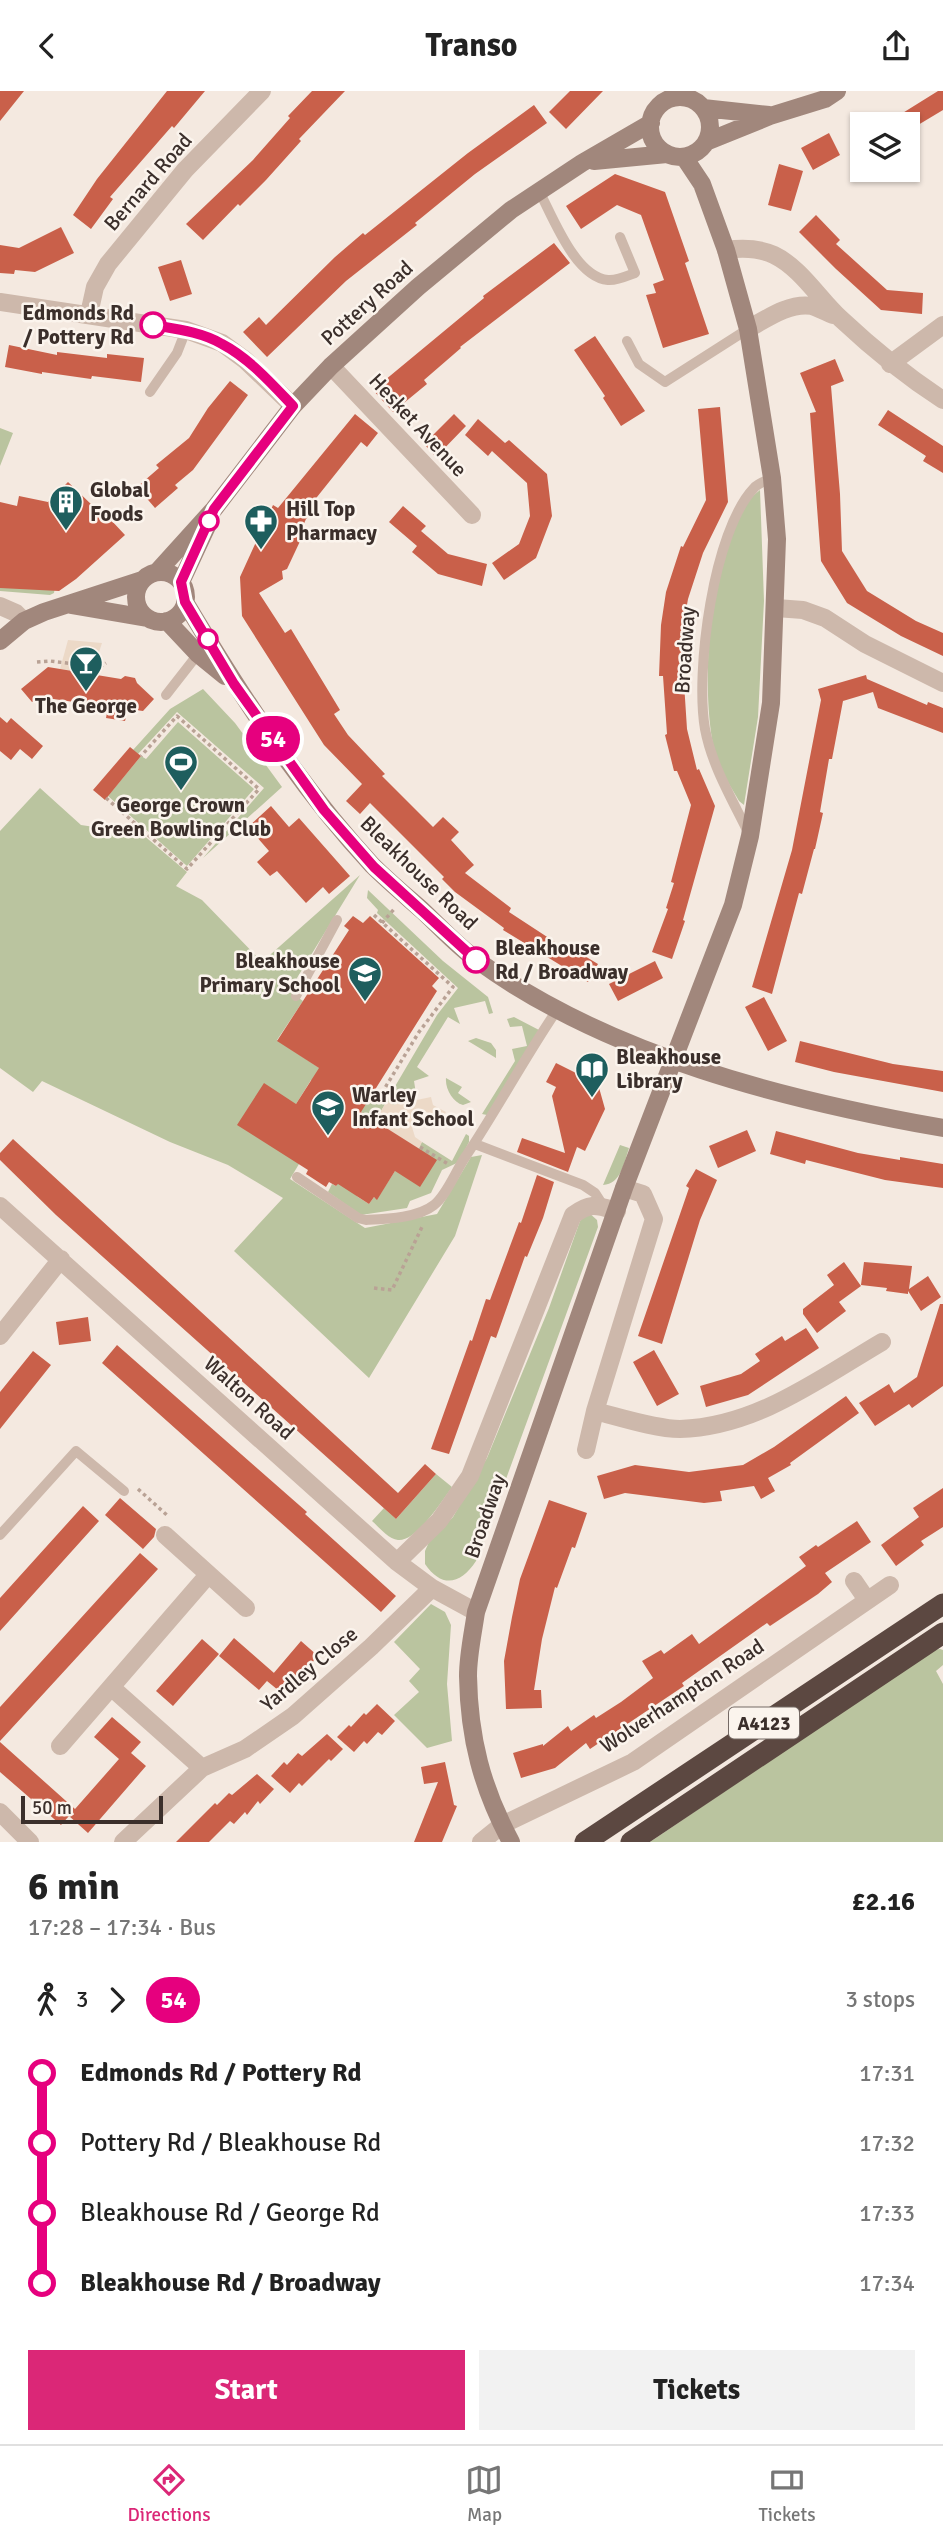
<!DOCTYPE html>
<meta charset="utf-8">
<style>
body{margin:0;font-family:Signika,sans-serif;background:#f2f2f2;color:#222;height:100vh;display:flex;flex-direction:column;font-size:26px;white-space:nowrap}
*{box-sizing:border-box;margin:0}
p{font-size:23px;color:#767676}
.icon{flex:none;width:38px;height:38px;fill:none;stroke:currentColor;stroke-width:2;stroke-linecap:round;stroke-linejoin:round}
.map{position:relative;height:1751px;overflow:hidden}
.details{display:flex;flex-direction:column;background:#fff;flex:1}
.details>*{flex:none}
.badge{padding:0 14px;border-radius:23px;font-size:24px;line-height:46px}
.controls{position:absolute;left:850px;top:21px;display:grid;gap:14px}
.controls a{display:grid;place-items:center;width:70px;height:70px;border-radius:0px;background:#fff;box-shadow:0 2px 5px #0004;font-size:35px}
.scale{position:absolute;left:21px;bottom:18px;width:142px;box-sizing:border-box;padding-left:7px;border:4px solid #3b2f2b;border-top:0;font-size:19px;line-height:24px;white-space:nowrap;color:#3b2f2b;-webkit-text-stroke:5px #fbf4ed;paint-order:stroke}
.map>.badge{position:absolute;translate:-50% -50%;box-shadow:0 0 0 4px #fff}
.legs{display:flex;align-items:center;gap:10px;height:77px;padding:0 28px;font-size:23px}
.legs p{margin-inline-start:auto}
.head{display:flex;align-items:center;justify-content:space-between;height:119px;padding:0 28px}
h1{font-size:38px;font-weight:800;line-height:52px}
.cta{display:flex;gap:14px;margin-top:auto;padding:14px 28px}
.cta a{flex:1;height:80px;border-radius:0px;background:#db2777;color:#fff;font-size:28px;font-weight:800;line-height:80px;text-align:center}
.cta a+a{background:#f2f2f2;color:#222}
ul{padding:0 28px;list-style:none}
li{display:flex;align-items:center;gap:24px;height:70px;font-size:26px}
li i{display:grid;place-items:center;width:10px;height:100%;margin:0 9px;background:currentColor}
li i::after{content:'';width:18px;height:18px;margin:-9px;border:5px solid;border-radius:50%;background:#fff}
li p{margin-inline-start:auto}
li:first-child i{background:linear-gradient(#0000 50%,currentColor 0)}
li:last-child i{background:linear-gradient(currentColor 50%,#0000 0)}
header{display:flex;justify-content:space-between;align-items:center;height:91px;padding:0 28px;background:#fff;font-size:32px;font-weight:800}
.dock{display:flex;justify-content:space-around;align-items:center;height:98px;border-top:2px solid #e0e0e0;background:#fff;font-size:19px;color:#767676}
.dock a{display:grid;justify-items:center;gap:4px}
.dock .active{color:#db2777}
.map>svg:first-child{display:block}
</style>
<header><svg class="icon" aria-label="back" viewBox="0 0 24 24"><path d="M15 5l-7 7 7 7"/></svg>Transo<svg class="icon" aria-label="share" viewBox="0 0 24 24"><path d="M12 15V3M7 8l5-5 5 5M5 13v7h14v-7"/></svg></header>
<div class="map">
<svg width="943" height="1751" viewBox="0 0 943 1751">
<rect width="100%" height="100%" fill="#f4e9e0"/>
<path fill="#bac49f" d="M0 337 13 342 0 375Z
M760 399 764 510 758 626 744 714 739 710C732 697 723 685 718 672 697 613 707 437 760 399Z
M56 489 54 502 50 504 0 500V497Z
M203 598 235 632 282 696 203 767 264 697 177 621 138 663 133 659 170 618Z
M178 631 254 698 187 775 108 705 141 665 146 668Z
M40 697 81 734 142 743 187 781 176 795 202 809 262 871 360 784 289 900 303 910 277 949 345 994 351 986 387 1009 437 924 458 897 377 822 378 819 367 807 368 799 443 870 488 906 493 922 489 923 485 910 454 917 460 933 448 926 417 976 429 985 414 990 417 1009 393 1014 387 1010 375 1030 311 989 296 1013 299 1073 290 1088 365 1137 437 1123 471 1066 482 1064 455 1145 369 1287 234 1160 283 1107 228 1074 170 1051 42 990 33 1001 0 977V740Z
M514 926 539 939 487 1024 482 1023 515 970 512 958 527 955 522 935 510 936 507 928Z
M476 947 491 952 496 959V967L468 950Z
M446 987 462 996 458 1002 471 1011 463 1014C453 1011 445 998 446 987Z
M466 1043 469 1045V1051L459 1071 442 1079 431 1102 410 1110 407 1117 361 1124 328 1101 332 1093 336 1095 341 1088 358 1106 369 1113 374 1106 377 1108 395 1080 422 1051 452 1070Z
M620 1054 629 1057C624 1072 621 1093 603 1094Z
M588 1121 597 1129 598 1136 476 1470C461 1493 442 1498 425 1473V1460L429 1451 453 1426 487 1367 549 1217 580 1130Z
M436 1383 452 1396C443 1409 416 1451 398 1449 388 1448 379 1436 372 1430L384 1417 396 1428Z
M431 1513 445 1521 451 1534 447 1593 452 1650 427 1657 394 1624 419 1601 409 1590 420 1578 394 1551Z
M940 1558 943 1559V1574L936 1580 943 1593V1751H650L933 1559Z"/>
<path fill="#ecd9c7" d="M68 549 102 552 98 564 101 571 99 584 60 578Z
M431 1006 433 1014 446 1021 441 1029 425 1020 421 1021 412 1036 415 1046 422 1051 419 1058 375 1030 387 1010 393 1014Z"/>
<path fill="#c9604a" d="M0 0H24L0 30Z
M167 0H205L174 37 172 35 110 106 113 108 91 138 73 124 97 88Z
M312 0H345L299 48 301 50 266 89 240 115 238 113 203 149 186 133 253 69 290 27 288 25Z
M570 0H603L566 38 549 21Z
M938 0H943V19L908 40V33H885Z
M534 14 547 32 475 83 415 132 417 134 346 190 267 266 243 241 259 226 266 234 335 166 363 142 365 144 468 62Z
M829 42 840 64 813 79 801 57Z
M779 73 803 80 791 120 768 114Z
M615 83 665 101 689 170 685 172 709 243 663 257 646 204 656 202 653 193 664 189 641 124 617 114 581 138 566 115Z
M816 124 840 149 836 153 887 199 923 202 922 223 881 219 836 178 799 141Z
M61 136 74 162 35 181 15 179 14 183 0 182V154L19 157Z
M554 152 570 172 460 256 461 257 424 289 427 293 393 321 373 299 484 207 483 205Z
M181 169 192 203 170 210 158 176Z
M595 245 645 320 621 335 603 307 605 305 574 259Z
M9 254 57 264V261L107 267V263L144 267 141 291 92 285 91 288 42 281V283L5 276Z
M835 268 844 290 831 295 840 403 842 460 867 500 916 530 943 542V565L901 545 847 512 821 470 810 322 816 321 800 282Z
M230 290 248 304 193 379 175 394 178 397 155 417 137 396 159 377 156 374 189 347 208 317Z
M720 316 728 411 703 462 688 508 681 548H684L682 592H684L687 638 697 679 699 678 715 715 683 829 685 830 672 868 652 861 668 818 666 817 674 792 671 791 691 714 677 680H674L665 644 667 643 663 585H659L661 534 666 501 681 455 683 456 706 409 698 318Z
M888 319 943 355V382L923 370 926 365 878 334Z
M355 323 378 342 367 356 361 351 309 416 314 419 306 428 299 444 302 446 287 478 282 480 283 488 259 502 285 542 291 538 340 619 334 623 348 644 385 683 382 685 433 736 443 726 459 741 451 749 474 774 465 782 511 817 509 821 561 855 563 852 598 873 588 891 503 839 504 837 455 801 442 788 444 786 370 712 360 723 346 710 362 693 324 654 242 525 240 486 273 414 278 417Z
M454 323 466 335 436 366 424 353Z
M478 328 505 352 509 349 547 383 552 425 536 467 504 489 492 472 519 453 530 425 527 392 492 360 488 365 465 344Z
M68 391 93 415 96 413 125 444 76 488 59 500 0 497V411L17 415 19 405 48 411Z
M403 415 426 435 421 440 448 463 487 473 482 495 438 483 412 461 417 455 389 431Z
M48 576 121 588 125 585 135 587 137 592 154 608 143 620 128 618 125 630 106 627 108 616 40 606 32 611 21 598Z
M866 584 867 588 927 614 928 611 943 617V642L878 617 873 601 843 610 832 668H829L820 721 823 722 815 758H814L802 803 799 802 772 903 752 896 792 759 821 609 818 598Z
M0 626 7 632 11 627 43 655 32 668 20 658 11 669 0 660Z
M130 656 141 665 105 709 93 699Z
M271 715 289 736 299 727 350 785 329 803 323 796 306 812 277 780 270 785 257 771 269 760 248 736Z
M353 825 363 832 370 825 439 887 432 895 437 900 361 1021 437 1069 420 1096 395 1080 377 1109 374 1106 369 1113 338 1093 336 1095 329 1091 326 1096 306 1083 308 1079 237 1034 264 992 296 1013 319 977 277 950 349 839 344 835Z
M655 870 663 887 618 910 609 893Z
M764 906 787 950 768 960 745 916Z
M800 950 893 973 943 980V1001L834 981 795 971Z
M556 972 598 993 605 1018 585 1060 577 1056 568 1081 517 1061 522 1047 565 1062 552 1005 556 996 546 991Z
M747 1039 756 1060 718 1077 709 1055Z
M776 1040 858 1062 900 1069V1066L943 1073V1097L885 1089 806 1069 805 1073 770 1063Z
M13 1048 398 1402 425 1373 436 1383 396 1428 56 1124 0 1069V1062Z
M696 1078 717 1089 700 1129 662 1253 638 1245 689 1097 686 1095Z
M537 1084 554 1091 543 1127 527 1166 525 1165 496 1247 491 1245 449 1363 431 1358 470 1249 472 1250 486 1208 490 1209 519 1131 521 1132Z
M844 1171 861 1195 839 1211 846 1220 817 1242 803 1223V1218L834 1194 827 1184Z
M864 1171 912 1175 909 1198 928 1185 941 1206 921 1220 908 1200V1203L886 1200 887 1197 861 1194Z
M940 1213H943V1295L912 1317 909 1313 875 1335 859 1312 889 1293 894 1302 917 1286Z
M88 1226 91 1250 59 1254 56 1231Z
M806 1237 819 1257 748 1304 706 1316 700 1295 741 1283 760 1270 755 1263 782 1245 785 1250Z
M117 1254 307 1421 305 1423 396 1505 381 1521 102 1272Z
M654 1259 679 1303 657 1315 633 1271Z
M33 1260 51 1274 0 1338V1301Z
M846 1305 859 1322 790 1372 791 1374 768 1387 775 1400 761 1408 754 1395 720 1400 722 1410 704 1412 625 1402 604 1408 597 1385 635 1374 689 1381 743 1374 774 1356Z
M943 1397V1436L921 1450 924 1454 896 1475 881 1454 919 1426 913 1417Z
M120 1407 156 1438 154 1446 143 1458 105 1424Z
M549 1409 587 1422 575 1457 572 1456 557 1497 555 1496 542 1548 534 1599H541L542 1617 506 1618 504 1570 512 1526 520 1488Z
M83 1415 99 1430 0 1540V1507Z
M857 1430 871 1451 825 1482 832 1491 818 1503 770 1535 767 1532 682 1592 684 1595 590 1658 586 1652 555 1677 521 1687 513 1662 543 1653V1655L568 1635 571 1640 594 1624 596 1627 621 1611 653 1587 642 1570 661 1559 664 1563 692 1543 699 1553 806 1475 799 1466 816 1454 818 1456Z
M140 1462 158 1478 0 1650V1616Z
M234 1547 274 1582 259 1599 219 1565Z
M202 1548 219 1563 173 1615 156 1600Z
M301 1550 318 1565 284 1604 267 1590Z
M377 1613 395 1630 382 1644 378 1641 367 1653 364 1650 354 1661 337 1646 349 1634 351 1636 364 1622 366 1624Z
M112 1626 141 1651 131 1662 146 1675 88 1742 69 1725 61 1734 0 1681V1651L75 1718 119 1668 94 1646Z
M327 1643 343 1658 331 1670 329 1668 302 1695 299 1692 290 1702 271 1685 284 1671 287 1674 298 1662 302 1665Z
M445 1671 454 1714 457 1715 442 1751H414L438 1691 424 1693 421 1676Z
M257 1683 274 1698 260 1713 258 1710 247 1724 245 1721 234 1733 230 1730 209 1751H176L215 1712 217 1714 229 1702 232 1704Z"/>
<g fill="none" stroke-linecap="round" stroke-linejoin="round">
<path stroke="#b9a295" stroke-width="3.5" stroke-dasharray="3.5 3.5" stroke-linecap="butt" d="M37 571 50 570 100 576 106 572
M106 707 187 778 259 698 177 625 141 665
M374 824 453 896 419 941 380 1005
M382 832 395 817
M420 1056 448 1073
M374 1197 392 1199 422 1136
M138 1398 169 1426"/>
<path stroke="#cdb8ab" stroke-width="10" d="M539 100C553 126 575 186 608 189 616 190 627 185 635 182L620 146
M627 250 639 273 665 291 748 238
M150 301 177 262 186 239
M166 604 198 563
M748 741C732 708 712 675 705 638 695 581 713 440 754 397 758 392 766 390 772 387
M296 905 337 829
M475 1053 583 1094 595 1102 604 1116
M297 1086 358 1127 366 1129C386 1128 418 1127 434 1114 447 1104 456 1079 466 1065 498 1017 525 966 557 919
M0 1444 76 1360 124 1400"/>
<path stroke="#cdb8ab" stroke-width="18" d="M726 159C741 157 759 157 774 164 801 177 819 208 841 228 873 258 906 285 943 309
M0 211 186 239 222 252 245 269 293 315
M89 223 95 196 108 173 185 79 262 0
M748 238C766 228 790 211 812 215 819 217 826 221 833 224
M890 273 943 234
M331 275 472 424
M0 515 16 522 24 530
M776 517 803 519 825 527 865 553 943 592
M0 1115 397 1471 432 1497 476 1521
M0 1245 61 1168
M595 1320C619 1326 656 1338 680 1338 756 1336 819 1288 882 1251
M586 1359 595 1320 654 1128 643 1103 624 1097
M165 1444 246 1517
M397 1471 439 1430 470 1385 573 1124C591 1111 596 1114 617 1120
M854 1490 867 1509
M111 1596 202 1677
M60 1655 208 1484
M0 1721 30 1751
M123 1751 202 1677 245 1658 293 1625 371 1556 432 1497
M481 1751 502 1734 633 1671 890 1494"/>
<path stroke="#a1877c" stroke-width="18" d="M650 36a30 30 0 1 1 60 0a30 30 0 1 1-60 0Z
M703 17 769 24
M706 51 770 25 825 8 837 0
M594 70 667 63
M136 506a25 25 0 1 1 50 0a25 25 0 1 1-50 0Z
M157 481 214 418 293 315 331 275 418 196 511 119 582 72 651 32
M181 491 209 431
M185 511C240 603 299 695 372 774 388 790 406 805 423 820 441 837 458 856 478 870 610 965 785 1009 943 1037
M71 514 147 527
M167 530 198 563 225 585
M0 550 24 530 44 521 142 489
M511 1751C482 1697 469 1647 468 1585 468 1564 473 1542 476 1521L624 1097 733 814 750 745 771 612 777 448 772 387 748 238 726 159 702 93 684 66"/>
<path stroke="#5c4841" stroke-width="21" d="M585 1751 943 1513
M631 1751 943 1542"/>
</g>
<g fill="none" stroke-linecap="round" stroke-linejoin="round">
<g stroke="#fff" stroke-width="16">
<path id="line-1" d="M153 234C176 238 202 241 222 253 249 267 272 293 293 315L214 418 181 491 185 511 234 593 324 719 374 776 476 869"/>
</g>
<use href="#line-1" stroke="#e6007e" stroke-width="10"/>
</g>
<defs>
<g id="building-pin" transform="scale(1.75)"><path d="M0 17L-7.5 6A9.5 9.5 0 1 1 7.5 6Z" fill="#1e5e5e" stroke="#fbf4ed"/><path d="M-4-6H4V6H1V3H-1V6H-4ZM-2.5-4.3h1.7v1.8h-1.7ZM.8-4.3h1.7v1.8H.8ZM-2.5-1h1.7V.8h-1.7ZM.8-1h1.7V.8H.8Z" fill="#fff"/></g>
<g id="pharmacy-pin" transform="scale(1.75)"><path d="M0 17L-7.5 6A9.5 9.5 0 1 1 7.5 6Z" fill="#1e5e5e" stroke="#fbf4ed"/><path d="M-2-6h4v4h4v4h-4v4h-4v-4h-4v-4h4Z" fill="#fff"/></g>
<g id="bar-pin" transform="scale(1.75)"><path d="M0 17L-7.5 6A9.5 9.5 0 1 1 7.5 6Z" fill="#1e5e5e" stroke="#fbf4ed"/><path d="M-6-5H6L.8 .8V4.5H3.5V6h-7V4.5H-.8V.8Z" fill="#fff"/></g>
<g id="stadium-pin" transform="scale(1.75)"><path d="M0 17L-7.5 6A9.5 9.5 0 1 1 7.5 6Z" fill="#1e5e5e" stroke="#fbf4ed"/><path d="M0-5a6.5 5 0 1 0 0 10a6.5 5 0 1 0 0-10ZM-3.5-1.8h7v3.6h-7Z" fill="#fff"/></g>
<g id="school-pin" transform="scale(1.75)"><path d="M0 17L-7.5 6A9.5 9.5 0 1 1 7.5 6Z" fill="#1e5e5e" stroke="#fbf4ed"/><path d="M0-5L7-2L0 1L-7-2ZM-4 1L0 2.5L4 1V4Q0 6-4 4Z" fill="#fff"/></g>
<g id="library-pin" transform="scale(1.75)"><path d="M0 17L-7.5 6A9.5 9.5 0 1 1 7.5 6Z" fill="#1e5e5e" stroke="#fbf4ed"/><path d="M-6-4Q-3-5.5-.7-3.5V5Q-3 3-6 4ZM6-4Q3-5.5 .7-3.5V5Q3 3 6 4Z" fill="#fff"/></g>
</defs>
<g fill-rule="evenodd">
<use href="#building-pin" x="66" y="411"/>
<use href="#pharmacy-pin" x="261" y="430"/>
<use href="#bar-pin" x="86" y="572"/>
<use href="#stadium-pin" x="181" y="671"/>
<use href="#school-pin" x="365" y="882"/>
<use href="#library-pin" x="592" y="978"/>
<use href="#school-pin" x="328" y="1016"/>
</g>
<g fill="#fff" stroke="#e6007e" stroke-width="3.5">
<circle cx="153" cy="234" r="12"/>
<circle cx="209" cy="430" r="9"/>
<circle cx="208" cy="548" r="9"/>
<circle cx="476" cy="869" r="12"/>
</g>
<g text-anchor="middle" stroke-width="5" stroke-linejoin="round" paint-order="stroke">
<rect fill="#fbf4ed" stroke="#756a65" stroke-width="2" x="729" y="1616.5" width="70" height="31" rx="5"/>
<g font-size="19" font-weight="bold" fill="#3b2f2b">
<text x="764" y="1639">A4123</text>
</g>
<g font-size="21" fill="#3b2f2b" stroke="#fbf4ed">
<text transform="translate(148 91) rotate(-49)" y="7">Bernard Road</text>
<text transform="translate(367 212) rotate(-42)" y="7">Pottery Road</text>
<text transform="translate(418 334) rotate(47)" y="7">Hesket Avenue</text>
<text transform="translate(685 559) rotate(-86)" y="7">Broadway</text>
<text transform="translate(419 782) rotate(44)" y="7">Bleakhouse Road</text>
<text transform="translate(249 1307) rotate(42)" y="7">Walton Road</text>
<text transform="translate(485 1425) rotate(-71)" y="7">Broadway</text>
<text transform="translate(309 1578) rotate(-40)" y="7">Yardley Close</text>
<text transform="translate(682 1605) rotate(-33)" y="7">Wolverhampton Road</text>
</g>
<g font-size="21" font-weight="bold" fill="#3b2f2b" stroke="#fbf4ed" text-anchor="end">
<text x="134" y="229">Edmonds Rd<tspan x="134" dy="24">/ Pottery Rd</tspan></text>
<text x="495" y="864" text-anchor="start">Bleakhouse<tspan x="495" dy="24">Rd / Broadway</tspan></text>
</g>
<g font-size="21" font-weight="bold" fill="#3b2f2b" stroke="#fbf4ed" text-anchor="start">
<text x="90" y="406">Global<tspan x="90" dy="24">Foods</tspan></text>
<text x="286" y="425">Hill Top<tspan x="286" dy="24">Pharmacy</tspan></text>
<text x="86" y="622" text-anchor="middle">The George</text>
<text x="181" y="721" text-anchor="middle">George Crown<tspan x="181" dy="24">Green Bowling Club</tspan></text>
<text x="340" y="877" text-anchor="end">Bleakhouse<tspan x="340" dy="24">Primary School</tspan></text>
<text x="616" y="973">Bleakhouse<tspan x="616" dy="24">Library</tspan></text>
<text x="352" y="1011">Warley<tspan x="352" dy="24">Infant School</tspan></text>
</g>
</g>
</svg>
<div class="controls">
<a><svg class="icon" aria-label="layers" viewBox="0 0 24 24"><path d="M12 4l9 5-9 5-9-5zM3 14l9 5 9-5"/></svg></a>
</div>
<div class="scale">50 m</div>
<b class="badge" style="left:273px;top:648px;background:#e6007e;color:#fff">54</b>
</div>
<section class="details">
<div class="head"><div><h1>6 min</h1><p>17:28 – 17:34 · Bus</p></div><b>£2.16</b></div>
<div class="legs"><svg class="icon" aria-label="walk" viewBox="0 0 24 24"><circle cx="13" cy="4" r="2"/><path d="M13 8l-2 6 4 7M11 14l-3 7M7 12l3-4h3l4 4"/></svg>3<svg class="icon" aria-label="forward" viewBox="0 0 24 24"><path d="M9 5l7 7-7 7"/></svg><b class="badge" style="background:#e6007e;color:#fff">54</b><p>3 stops</p></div>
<ul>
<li><i style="color:#e6007e"></i><b>Edmonds Rd / Pottery Rd</b><p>17:31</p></li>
<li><i style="color:#e6007e"></i><span>Pottery Rd / Bleakhouse Rd</span><p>17:32</p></li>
<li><i style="color:#e6007e"></i><span>Bleakhouse Rd / George Rd</span><p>17:33</p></li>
<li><i style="color:#e6007e"></i><b>Bleakhouse Rd / Broadway</b><p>17:34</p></li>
</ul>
<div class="cta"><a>Start</a><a>Tickets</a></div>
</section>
<nav class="dock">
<a class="active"><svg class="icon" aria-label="directions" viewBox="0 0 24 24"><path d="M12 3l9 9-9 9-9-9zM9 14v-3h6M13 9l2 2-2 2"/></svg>Directions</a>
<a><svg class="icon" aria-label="map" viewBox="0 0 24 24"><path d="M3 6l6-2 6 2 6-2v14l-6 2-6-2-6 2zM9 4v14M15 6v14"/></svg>Map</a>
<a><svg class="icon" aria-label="tickets" viewBox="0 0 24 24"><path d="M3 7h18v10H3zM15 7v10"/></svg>Tickets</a>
</nav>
